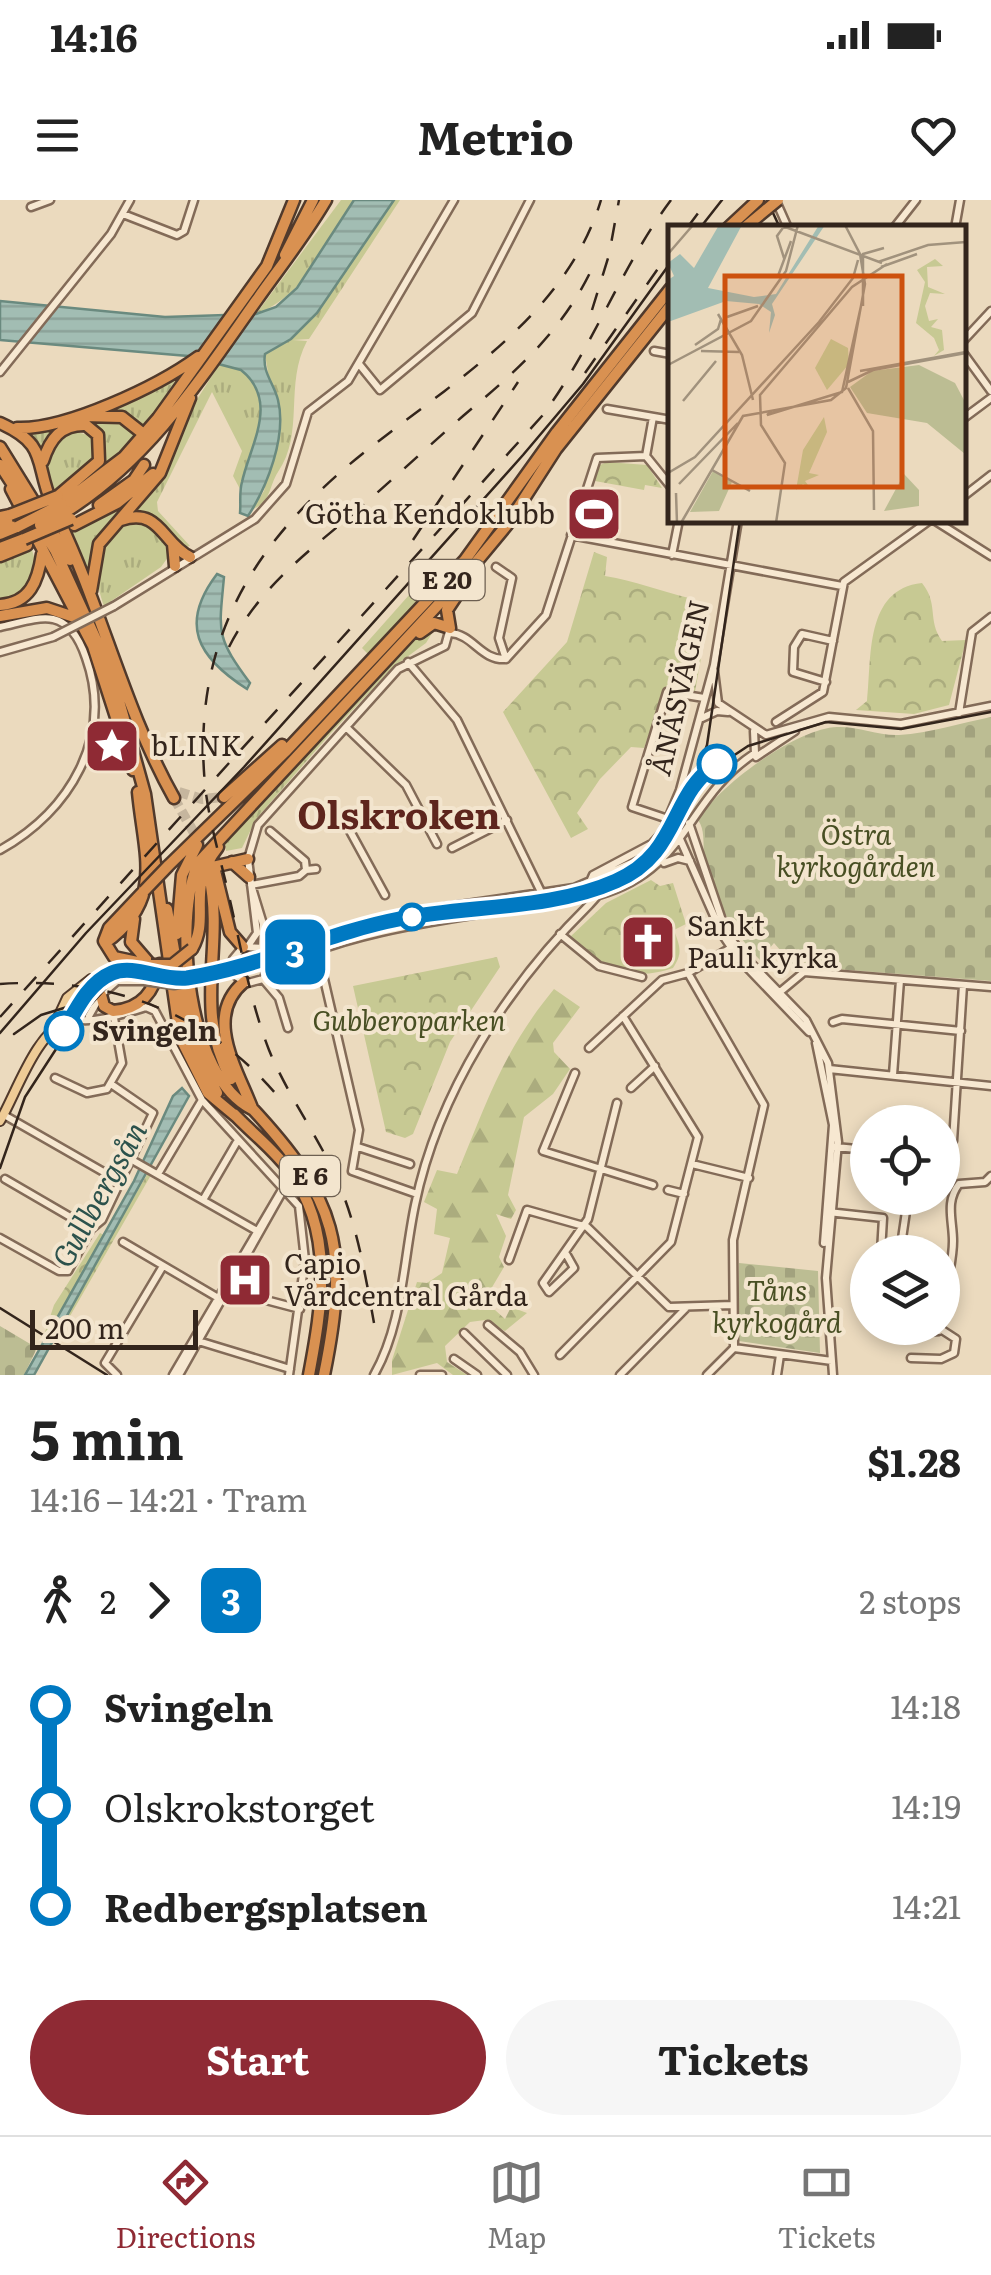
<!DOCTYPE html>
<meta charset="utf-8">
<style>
body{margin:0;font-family:Literata,serif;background:#f6f6f6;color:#222;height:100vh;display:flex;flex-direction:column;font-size:38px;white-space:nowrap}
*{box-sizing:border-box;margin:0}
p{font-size:32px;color:#767676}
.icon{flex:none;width:55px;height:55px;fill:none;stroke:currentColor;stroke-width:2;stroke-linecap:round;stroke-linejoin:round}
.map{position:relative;height:1175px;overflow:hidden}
.panel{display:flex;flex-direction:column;background:#fff;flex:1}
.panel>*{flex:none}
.badge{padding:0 20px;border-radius:15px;font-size:35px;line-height:65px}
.tools{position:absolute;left:850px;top:905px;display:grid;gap:20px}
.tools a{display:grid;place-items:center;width:110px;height:110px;border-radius:50%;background:#fff;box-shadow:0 5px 15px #0003;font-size:50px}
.scale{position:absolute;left:30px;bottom:25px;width:168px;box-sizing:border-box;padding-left:10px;border:5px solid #33251c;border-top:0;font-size:28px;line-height:35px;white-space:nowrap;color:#33251c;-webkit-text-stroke:8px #f3e5ce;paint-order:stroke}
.map>.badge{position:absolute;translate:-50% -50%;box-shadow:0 0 0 5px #fff}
.legs{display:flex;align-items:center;gap:15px;height:110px;padding:0 30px;font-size:32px}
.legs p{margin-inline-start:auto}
.head{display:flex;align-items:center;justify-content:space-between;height:170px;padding:0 30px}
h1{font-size:55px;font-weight:700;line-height:75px}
.action{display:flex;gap:20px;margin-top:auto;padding:20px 30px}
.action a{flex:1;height:115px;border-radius:60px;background:#8f2a34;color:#fff;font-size:40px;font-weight:700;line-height:115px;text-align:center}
.action a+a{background:#f6f6f6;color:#222}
ul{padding:0 30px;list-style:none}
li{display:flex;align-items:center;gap:35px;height:100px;font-size:38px}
li i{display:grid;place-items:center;width:15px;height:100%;margin:0 12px;background:currentColor}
li i::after{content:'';width:25px;height:25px;margin:-12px;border:8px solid;border-radius:50%;background:#fff}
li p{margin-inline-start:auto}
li:first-child i{background:linear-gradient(#0000 50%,currentColor 0)}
li:last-child i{background:linear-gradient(currentColor 50%,#0000 0)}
.status{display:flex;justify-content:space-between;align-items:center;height:70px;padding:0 50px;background:#fff;direction:ltr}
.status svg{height:28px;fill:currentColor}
header{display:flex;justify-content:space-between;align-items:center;height:130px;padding:0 30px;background:#fff;font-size:45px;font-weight:700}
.tab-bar{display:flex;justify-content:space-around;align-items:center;height:140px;border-top:2px solid #e0e0e0;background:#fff;font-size:28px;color:#767676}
.tab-bar a{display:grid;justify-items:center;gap:5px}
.tab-bar .on{color:#8f2a34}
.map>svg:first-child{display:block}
</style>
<div class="status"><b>14:16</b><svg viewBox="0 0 49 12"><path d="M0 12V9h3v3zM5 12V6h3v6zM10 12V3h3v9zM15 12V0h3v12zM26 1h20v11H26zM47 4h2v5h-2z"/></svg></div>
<header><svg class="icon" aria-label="menu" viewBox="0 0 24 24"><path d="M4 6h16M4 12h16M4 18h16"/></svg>Metrio<svg class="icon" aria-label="heart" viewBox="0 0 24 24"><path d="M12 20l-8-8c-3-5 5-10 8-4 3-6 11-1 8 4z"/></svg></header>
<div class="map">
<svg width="991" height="1175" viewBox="0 0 991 1175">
<defs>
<pattern id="grass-tufts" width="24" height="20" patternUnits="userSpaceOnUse" patternTransform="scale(2.5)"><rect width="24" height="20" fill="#c7c993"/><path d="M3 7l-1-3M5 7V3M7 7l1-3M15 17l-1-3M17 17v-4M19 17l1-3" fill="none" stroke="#abac7e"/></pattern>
<pattern id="forest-firs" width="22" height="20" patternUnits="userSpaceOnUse" patternTransform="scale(2.5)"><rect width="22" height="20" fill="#c7c993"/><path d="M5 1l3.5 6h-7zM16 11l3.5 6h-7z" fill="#abac7e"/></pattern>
<pattern id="cemetery-stones" width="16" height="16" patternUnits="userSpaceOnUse" patternTransform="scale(2.5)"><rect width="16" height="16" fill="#bcbd93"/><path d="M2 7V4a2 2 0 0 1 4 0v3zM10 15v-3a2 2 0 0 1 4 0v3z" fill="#a2a27e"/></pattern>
<pattern id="park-crowns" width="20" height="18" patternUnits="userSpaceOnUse" patternTransform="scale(2.5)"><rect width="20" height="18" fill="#c7c993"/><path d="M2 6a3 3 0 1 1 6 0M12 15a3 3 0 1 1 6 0" fill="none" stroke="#abac7e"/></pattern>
<pattern id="water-rules" width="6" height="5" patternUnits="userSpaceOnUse" patternTransform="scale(2.5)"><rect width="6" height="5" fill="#a2bdb3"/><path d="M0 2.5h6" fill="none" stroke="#8ca299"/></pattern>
</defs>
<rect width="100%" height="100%" fill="#ebdabe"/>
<path fill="url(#grass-tufts)" d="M341 0H354C329 43 304 96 256 114Z
M394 0H400L309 139 293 140 307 141C284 184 305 233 278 272 269 286 271 302 253 309L264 291 278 233 265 154 291 139 317 113Z
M220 163C290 179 250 246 240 289L233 276 242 251 212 192 157 302 158 311 190 346 181 348 162 323 131 312 163 274 191 209Z
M180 174 144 228 117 213 95 212 145 194Z
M114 219 128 224 138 234 93 276 106 249 101 233 78 222 43 255 26 232Z
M74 231 94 237 97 260 53 295C43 268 47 243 74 231Z
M140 292 99 337 89 373 69 330Z
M125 322 150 323 171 353 161 367 104 406C90 369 100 348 125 322Z
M31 347 36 363 27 390 0 401V361Z
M433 368 438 371 431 389 368 454 362 448Z
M437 425 426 443 392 468 331 533 256 619 242 648 226 651 225 644 314 544 424 431Z"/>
<path fill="url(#forest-firs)" d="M554 789 580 807 553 843 554 852 570 869 553 894 524 917 508 995 516 1010 511 1019 496 1014 506 1036 499 1057 504 1067 491 1089 474 1093 471 1100 475 1109 495 1110 505 1119 511 1107 527 1113 505 1131 485 1120 470 1122 445 1146 447 1162 467 1175H453L437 1163 392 1175V1160L417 1082 427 1083 442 1073 450 1038 434 1034 437 1009 424 1002 437 970 457 974C487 902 503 851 554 789Z"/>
<path fill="url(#cemetery-stones)" d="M991 517V781L809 767 800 758 793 765 774 743 760 760C735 734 707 692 704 654 703 644 705 629 698 620 718 586 797 528 837 527 858 526 878 536 899 535 930 533 961 523 991 517Z
M739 1063 818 1071 820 1153 739 1141Z
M0 1126 37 1148 24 1175H0Z"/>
<path fill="url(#park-crowns)" d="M607 262 647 265 662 288 645 285 644 290 595 281 600 265Z
M594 352 607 357 605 376C635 381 660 391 689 398L684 451 701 458 695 492 665 487 644 548 631 547 600 579 577 613 588 629 571 638 503 512 567 442Z
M922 383C939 404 927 420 942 441L966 440 949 505 914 514 856 510 867 501C872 459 864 389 922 383Z
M651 680 660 686 673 683 686 724 674 730C680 747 683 753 673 768 634 782 596 770 571 736L606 703Z
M497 757 500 767 450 842 413 934 405 938 386 932 353 786Z
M148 973 151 975 58 1137 45 1132 54 1105 100 1033 110 1038Z"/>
<path fill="url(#water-rules)" stroke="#6a8a7f" stroke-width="2.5" d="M354 0H394L317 113 291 139 265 154C262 173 274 183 278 200 287 236 267 287 248 316L240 313C241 302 239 292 242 282 250 245 280 201 241 170L188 156 0 140V101L165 117 256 114 276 107 297 88Z
M217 374 224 377C219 432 215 436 250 483L247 489C197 457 179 424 217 374Z
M182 888 189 896 34 1175H25L134 981 173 896Z"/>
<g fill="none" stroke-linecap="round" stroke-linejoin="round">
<path stroke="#c6b69e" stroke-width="10" stroke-dasharray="10 5" stroke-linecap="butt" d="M179 592 202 599 224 597
M174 598 201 645"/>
<g stroke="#836b58" stroke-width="11">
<path id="minor" d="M776 1 788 28
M31 7 50 0
M123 14 177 35 184 31 194 0
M894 28 916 0
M955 28 960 0
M964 140 991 111
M654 151 671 154
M964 154 991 191
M359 164 380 190 472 113 530 0
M0 172 111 34 130 0
M607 209 671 220
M964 218 991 198
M646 256 671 287
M646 256 653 217
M964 296 991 275
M934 320 991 356
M571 335 842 386
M672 355 679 320
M496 367 512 378 499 438 506 459
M114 406 255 319 286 284 308 212 348 181 454 0
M0 427C16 424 37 416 53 419 71 423 81 443 86 458 114 537 70 611 0 650
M450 433C473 434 481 461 506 459
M0 452 53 437
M506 459 546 415 597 258 646 256
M408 462 457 520 543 696
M714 471 718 503 766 535 829 517 901 524 991 506
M826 482 793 472 794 447 802 434 833 441
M959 513 972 432 991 417
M702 518 717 511 728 512
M776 522 823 492 844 382 930 320
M346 527 406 585 437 644
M756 557 795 531
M675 606 680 639 722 734 739 759 809 832
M668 619 632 607 667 492 704 498
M689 623 726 732 743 755 806 820 828 863 838 942 826 1078 833 1175
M350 631 385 695
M452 648 507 620
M664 663 678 658 690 661
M306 670 316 669
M251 685 299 676 306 670 305 661 270 631
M252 688 263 724 262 749
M598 694 589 684 593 675 657 641
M560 734 599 766 642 777
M248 746 257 733 248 659 258 625 398 469 445 446 450 428
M264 751 270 766 263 779 248 783 237 777 233 759 243 747 287 749 399 714 574 688 636 661 662 633 680 590 714 465 738 320
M318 753 359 930 352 971 417 994
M269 775C337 725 511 712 599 695 689 669 685 599 755 553L754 531
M263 779 279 798 288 828
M90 780 118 768 146 772
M780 792 804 772 991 787
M66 806 69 818C91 825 123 814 146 807L155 811 202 900 299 1006 305 1060 289 1175
M89 816 101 795 117 781H144
M833 822 842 819 961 831
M816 843 833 925 824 1043
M589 848 662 780 688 773
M829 869 991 886
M575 873 543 951 653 985
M893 875 900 780
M55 878 87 893 107 889 122 863 114 818
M631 888 655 866
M4 915 121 982
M953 941 963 785
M358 947 410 964
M835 947 868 950
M132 960 257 1031
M692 964 749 978
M158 974 202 900
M5 979 91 1029
M668 990 684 994
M203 1000 238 940
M828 1012 883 1018 881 1052
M0 1038 59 1071H68L91 1029 102 1020 153 913 111 884
M123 1042 220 1099
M565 1052 574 1068 549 1092 543 1083 588 1019 617 903
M900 1052 908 998
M509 1060 527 1010 587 1027 669 1107 733 1105
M224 1089 300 1109
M942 1108C946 1086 953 1063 953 1041 953 1020 945 1002 959 984L985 982 991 976
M488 1125 520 1152 534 1175
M464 1133 507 1175
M911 1133 939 1131
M195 1140 290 1169
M734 1148 832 1161
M560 1155 671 1042 698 937 623 816
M911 1158 941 1159 954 1153 956 1139 939 1128
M454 1159 477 1175
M117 1175 105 1163 163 1066
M173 1175 283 988
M179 1175 281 994
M374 1175C403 1124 403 1062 415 1005 438 892 508 785 589 705 601 693 607 681 621 673
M420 1175H442
M620 1175 686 1108
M707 1175 734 1148 733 1040 764 905 688 773 734 746
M777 1175 780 1155"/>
</g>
<g stroke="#513a2c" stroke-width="12">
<path id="major" d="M55 824 67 798 91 779
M0 921C17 892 36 831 70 819"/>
</g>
<g stroke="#513a2c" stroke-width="15">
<path id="highway" d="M728 28 758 0
M744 28 767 9
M285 55 313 0
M83 216 122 217 141 232
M0 223C49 245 34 262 52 304
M17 228C66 230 158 186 198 157
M0 247 70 360
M43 261C50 239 61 224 86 225L98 235 99 261 58 296
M0 265 55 350 111 472 145 594 180 837 208 893 238 918
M11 289 93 446 133 570
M62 304 124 257 158 218 267 66 294 0
M99 305 134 280 144 265
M67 311C149 259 200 180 256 101 280 67 305 36 326 0
M0 317 10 315
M59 320C102 410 125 511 174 598
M121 320C160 307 162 343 190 357
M0 325 14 321
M74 325 117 303 153 274
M0 334 17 327
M173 344 175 366
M0 348 24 339
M0 356 27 345
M91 391 99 344 160 273 190 198
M0 405C30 403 38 381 42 354
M0 416 47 408 74 417
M450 428 447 410 461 389
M420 433 434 423 450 428
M224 597 282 545
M232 662 249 677
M168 666 285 552 465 360 557 232 671 88
M204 669 248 659
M215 671 230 732 243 747
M209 675C225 748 192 808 231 879
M144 691 109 728 104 741 114 757 151 765
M167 709 189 836 217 893
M134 719 131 742 150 764
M177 734 182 675 197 645
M105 743C165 700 144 656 138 592
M192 749C211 716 185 689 218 647
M244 782C203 816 237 869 252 908
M101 795 104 806 113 811C142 809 155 791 160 764
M249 905C338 1000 350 1047 324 1175
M252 909C187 877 173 722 198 663L463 378 507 325 556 249 671 105
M234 914C252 933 273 949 289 970 335 1031 322 1106 309 1175"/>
</g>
<use href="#minor" stroke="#f7e8d1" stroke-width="6"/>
<use href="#major" stroke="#eecb96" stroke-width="8"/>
<use href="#highway" stroke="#d99151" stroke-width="10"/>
<path stroke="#33251c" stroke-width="2.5" d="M767 0 780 28
M700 28 722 0
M694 582 748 546 826 522 901 529 991 512
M0 833 86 733 244 567 523 255 583 184 671 62
M14 834 41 815 90 800
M0 968 25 897 71 826 117 776 191 780 287 757 395 723 594 692 644 668 677 629 707 545 740 320
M0 1108 107 1175"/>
<path stroke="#33251c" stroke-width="2.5" stroke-dasharray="18 18" stroke-linecap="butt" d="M687 28 708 0
M592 110 609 55 619 0
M585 173 671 50
M413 340 518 182
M229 447C257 392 301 357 348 318 387 285 424 250 463 216 519 169 566 128 596 60
M0 784C114 776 214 815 285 905
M0 817 542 216C593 148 620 68 671 0
M374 1123C365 1073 357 1024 336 977 316 933 287 894 269 850 250 801 241 747 229 696 221 660 209 623 205 585 192 445 250 346 356 259 448 184 565 119 601 0"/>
<g stroke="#836b58" stroke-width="11" stroke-linecap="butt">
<path id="minor-bridge" d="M53 437 114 406
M146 772 181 776 218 767
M144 781 174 785 218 777"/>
</g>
<g stroke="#513a2c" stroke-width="15" stroke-linecap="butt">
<path id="highway-bridge" d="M767 9 778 0
M10 315 58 296
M40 325 67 311
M17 327 62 304
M24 339 71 319
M144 691 168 666
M151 765H172L192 749"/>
</g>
<use href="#minor-bridge" stroke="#f7e8d1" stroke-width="6"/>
<use href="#highway-bridge" stroke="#d99151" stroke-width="10"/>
</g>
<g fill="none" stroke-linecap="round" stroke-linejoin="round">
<g stroke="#fff" stroke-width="22">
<path id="line-1" d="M64 831C76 810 88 783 112 773 134 764 162 781 187 778 260 767 327 733 399 719 469 705 551 710 616 681 680 654 670 593 717 564"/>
</g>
<use href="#line-1" stroke="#0079c2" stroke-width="15"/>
</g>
<defs>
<g id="stadium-square" transform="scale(2.875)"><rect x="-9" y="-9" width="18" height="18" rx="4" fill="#8f2a34" stroke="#f3e5ce"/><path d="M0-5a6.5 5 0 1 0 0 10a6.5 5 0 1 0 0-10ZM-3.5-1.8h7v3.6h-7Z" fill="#fff"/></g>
<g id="sight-square" transform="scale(2.875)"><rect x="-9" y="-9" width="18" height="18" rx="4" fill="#8f2a34" stroke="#f3e5ce"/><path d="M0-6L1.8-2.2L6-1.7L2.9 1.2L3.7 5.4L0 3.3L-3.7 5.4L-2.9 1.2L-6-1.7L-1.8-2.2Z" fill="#fff"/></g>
<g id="church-square" transform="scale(2.875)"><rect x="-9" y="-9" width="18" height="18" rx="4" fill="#8f2a34" stroke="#f3e5ce"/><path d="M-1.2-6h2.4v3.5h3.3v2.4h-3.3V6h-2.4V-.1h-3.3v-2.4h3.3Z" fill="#fff"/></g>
<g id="hospital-square" transform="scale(2.875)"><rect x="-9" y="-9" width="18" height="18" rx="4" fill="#8f2a34" stroke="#f3e5ce"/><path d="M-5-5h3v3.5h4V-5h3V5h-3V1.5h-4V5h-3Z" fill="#fff"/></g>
</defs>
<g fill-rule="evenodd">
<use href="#stadium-square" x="594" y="314"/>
<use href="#sight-square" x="112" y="546"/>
<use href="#church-square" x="648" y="742"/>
<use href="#hospital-square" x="245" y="1080"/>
</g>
<g fill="#fff" stroke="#0079c2" stroke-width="5">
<circle cx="717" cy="564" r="18"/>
<circle cx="412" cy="717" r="12"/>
<circle cx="64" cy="831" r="18"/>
</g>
<g text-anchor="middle" stroke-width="8" stroke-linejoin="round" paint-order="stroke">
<g fill="#f3e5ce" stroke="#6d5f51" stroke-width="2.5">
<rect x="409.5" y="360" width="75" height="40" rx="8"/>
<rect x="280" y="956" width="60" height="40" rx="8"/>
</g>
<g font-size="25" font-weight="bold" fill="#33251c">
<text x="447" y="389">E 20</text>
<text x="310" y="985">E 6</text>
</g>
<g font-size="28" fill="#33251c" stroke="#f3e5ce" text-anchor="start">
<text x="555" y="324" text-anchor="end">Götha Kendoklubb</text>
<text x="151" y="556">bLINK</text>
<text x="687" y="736">Sankt<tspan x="687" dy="32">Pauli kyrka</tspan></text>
<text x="284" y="1074">Capio<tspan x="284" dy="32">Vårdcentral Gårda</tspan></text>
</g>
<g font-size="28" fill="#33251c" stroke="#f3e5ce">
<text transform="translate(680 488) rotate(-77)" y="10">ÅNÄSVÄGEN</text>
</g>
<g font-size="28" font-style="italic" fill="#484f23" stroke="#f3e5ce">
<text x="856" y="645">Östra<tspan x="856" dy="32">kyrkogården</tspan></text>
<text x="409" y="831">Gubberoparken</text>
<text x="777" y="1101">Tåns<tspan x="777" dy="32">kyrkogård</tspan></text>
</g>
<g font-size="28" font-weight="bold" fill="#33251c" stroke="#f3e5ce" text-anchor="start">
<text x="92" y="841">Svingeln</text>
</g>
<g font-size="30" font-style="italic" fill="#2c524c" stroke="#f3e5ce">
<text transform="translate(100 995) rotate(-61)" y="10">Gullbergsån</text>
</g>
<g font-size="38" font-weight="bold" fill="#5e251d" stroke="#f3e5ce">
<text x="399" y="629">Olskroken</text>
</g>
</g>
<g transform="translate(668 25)">
<rect width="298" height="298" fill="#ebdabe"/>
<path d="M267 34 275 41 259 42 260 62 277 69 262 68 257 81 261 96 270 94 263 102 274 105 276 125 266 131 271 125 266 113 248 98 257 57 249 45ZM156 192 159 207 141 248 151 250 137 256 143 264 135 259 128 265 135 225Z" fill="#c7c993"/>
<path d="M251 140 287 158 297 177V229L259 198 199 188 182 162 204 146ZM45 246 64 257 51 286 22 287ZM236 249 251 265V281L216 286Z" fill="#bcbd93"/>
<path d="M163 114 180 123 181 139 159 165 147 143Z" fill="#c7c993"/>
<path d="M51 0H74L40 63 86 72 108 69 151 0H157L104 79 107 90 101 108 103 87 91 79 58 76 0 97V55L6 51 0 38 12 29 26 43Z" fill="#a2bdb3"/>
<path fill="none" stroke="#a1927d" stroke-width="2.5" d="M112 0 214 38M0 29 25 0M116 33 109 11 117 0M210 37 260 20 298 17M213 42 249 29M110 51 123 16M195 81V29L216 23M50 89 74 130 85 175M59 92 90 81M27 120 50 104 53 94M33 126 71 127M0 140 83 96 118 46 130 0M192 146 298 127M180 157 205 145 298 128M180 163 205 206 206 285M15 176 48 136M104 186 99 190 174 167 193 81M44 245 82 266M0 248 27 232 151 97 185 53 190 35M11 259 70 198M8 268 9 298M13 298 75 191 163 175 178 163 197 59 192 29 177 0M108 298 117 238 93 200 92 170 184 62 219 39"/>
<path fill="#cd510e" fill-opacity="0.15" stroke="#cd510e" stroke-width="5" d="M57 51H234V262H57Z"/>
<rect width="298" height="298" fill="none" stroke="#33251c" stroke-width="5"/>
</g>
</svg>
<div class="tools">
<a><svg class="icon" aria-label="locate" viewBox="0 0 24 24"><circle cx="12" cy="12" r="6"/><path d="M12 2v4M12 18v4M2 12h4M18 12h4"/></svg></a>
<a><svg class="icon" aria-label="layers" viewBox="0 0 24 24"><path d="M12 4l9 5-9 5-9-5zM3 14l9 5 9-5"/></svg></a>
</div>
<div class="scale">200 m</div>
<b class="badge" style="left:295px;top:752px;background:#0079c2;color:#fff">3</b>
</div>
<section class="panel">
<div class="head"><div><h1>5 min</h1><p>14:16 – 14:21 · Tram</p></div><b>$1.28</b></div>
<div class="legs"><svg class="icon" aria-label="walk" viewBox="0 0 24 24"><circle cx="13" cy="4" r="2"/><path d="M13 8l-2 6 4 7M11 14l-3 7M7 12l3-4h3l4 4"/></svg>2<svg class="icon" aria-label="forward" viewBox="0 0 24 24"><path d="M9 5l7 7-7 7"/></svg><b class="badge" style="background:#0079c2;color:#fff">3</b><p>2 stops</p></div>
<ul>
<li><i style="color:#0079c2"></i><b>Svingeln</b><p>14:18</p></li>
<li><i style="color:#0079c2"></i><span>Olskrokstorget</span><p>14:19</p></li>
<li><i style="color:#0079c2"></i><b>Redbergsplatsen</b><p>14:21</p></li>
</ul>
<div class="action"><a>Start</a><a>Tickets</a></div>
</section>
<nav class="tab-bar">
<a class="on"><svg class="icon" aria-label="directions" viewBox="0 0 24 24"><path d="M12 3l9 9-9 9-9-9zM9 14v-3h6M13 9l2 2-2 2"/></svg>Directions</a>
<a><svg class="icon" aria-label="map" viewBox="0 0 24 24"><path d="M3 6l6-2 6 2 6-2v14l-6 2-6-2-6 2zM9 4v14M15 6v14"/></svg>Map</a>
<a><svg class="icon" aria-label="tickets" viewBox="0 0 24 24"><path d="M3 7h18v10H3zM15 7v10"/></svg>Tickets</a>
</nav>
